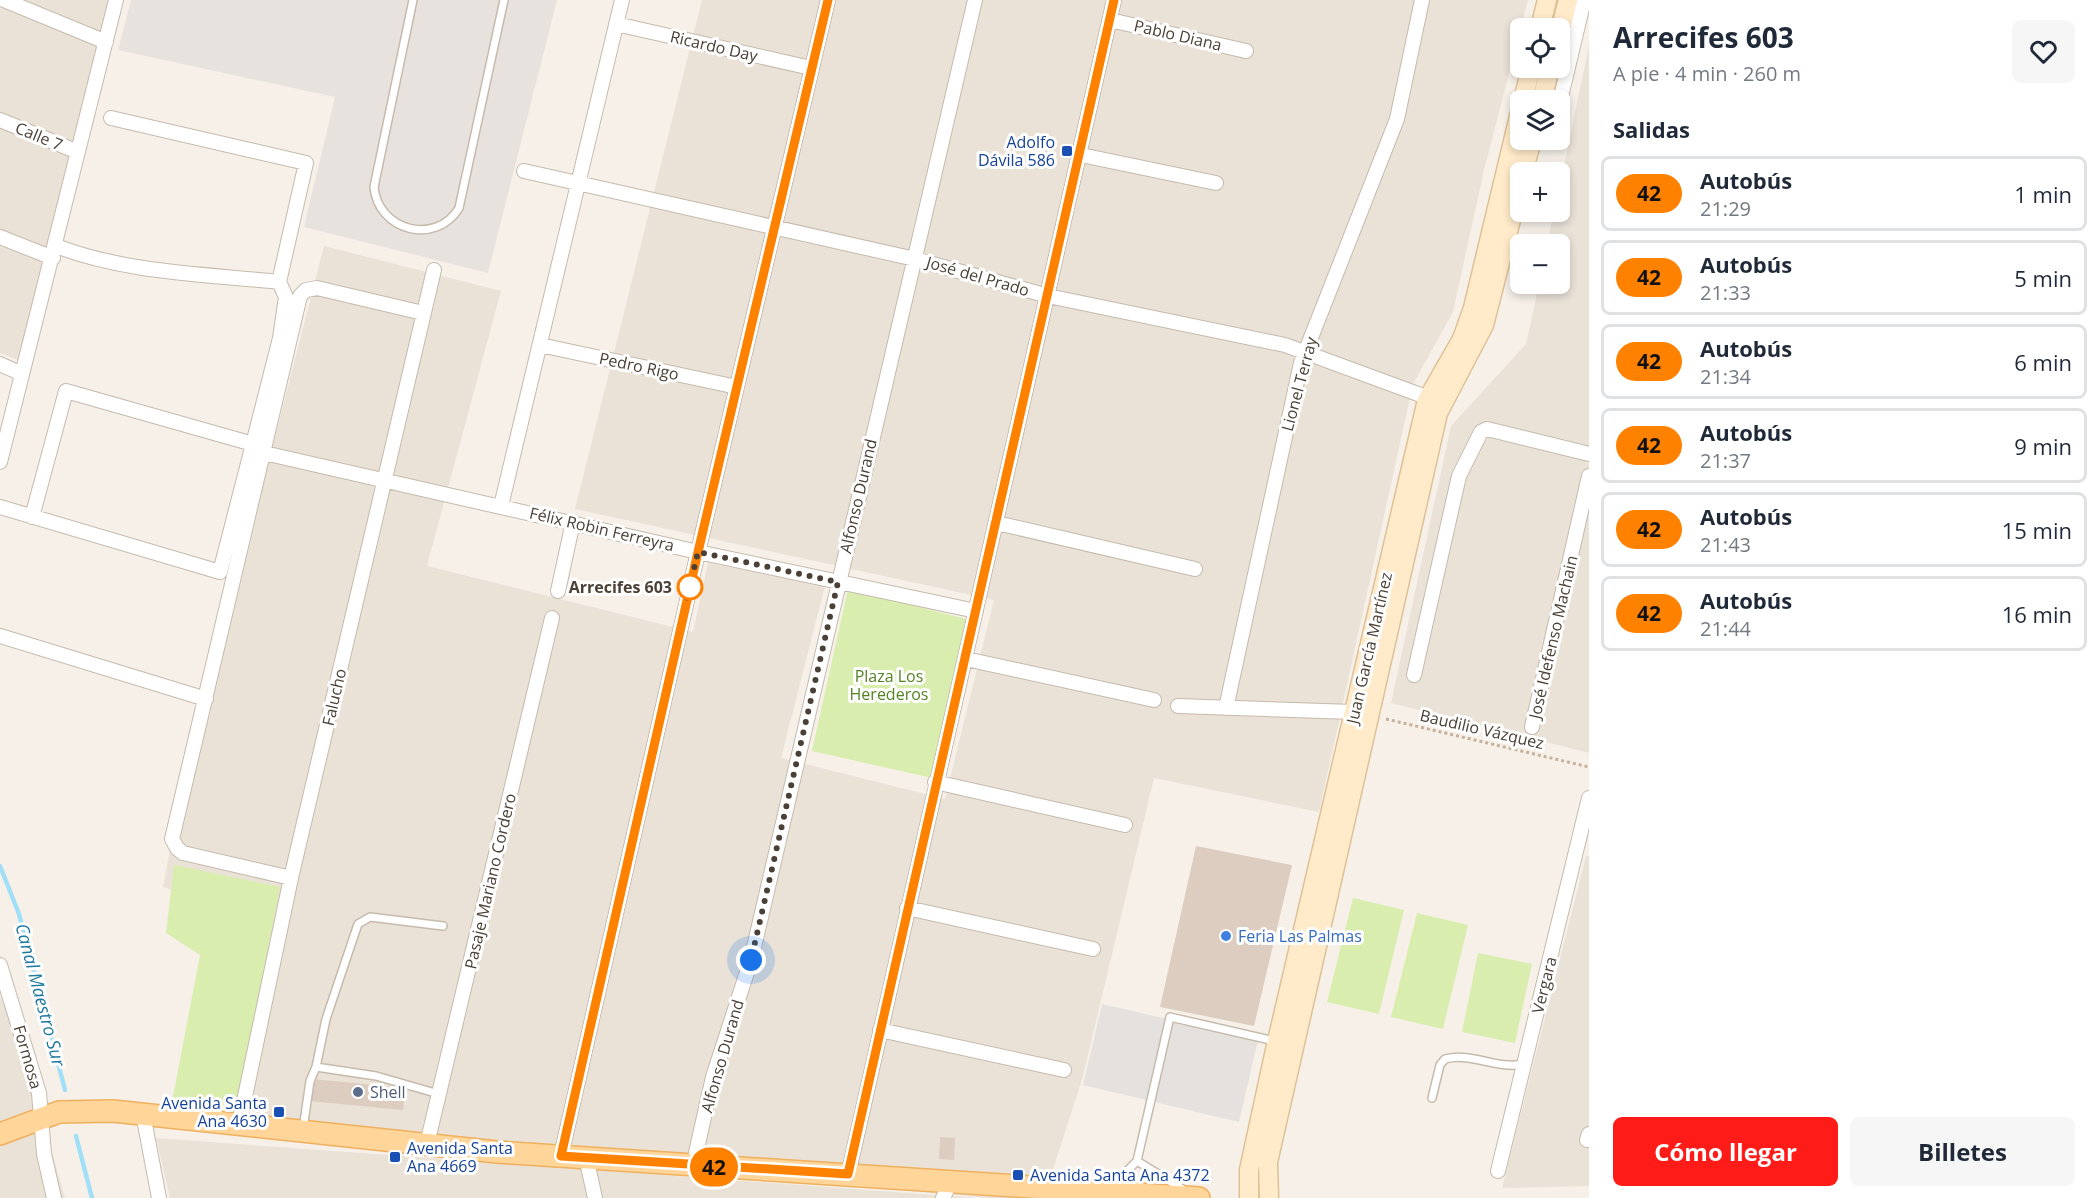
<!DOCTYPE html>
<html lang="es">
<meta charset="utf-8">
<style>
body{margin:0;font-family:"Open Sans",sans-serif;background:#f6f6f7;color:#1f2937;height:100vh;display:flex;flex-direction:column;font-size:22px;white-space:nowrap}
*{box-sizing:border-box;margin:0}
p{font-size:20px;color:#747a83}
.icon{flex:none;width:33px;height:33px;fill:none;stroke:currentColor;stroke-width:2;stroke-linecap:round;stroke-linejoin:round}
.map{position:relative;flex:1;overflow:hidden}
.panel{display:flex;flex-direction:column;background:#fff;width:510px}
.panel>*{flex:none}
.badge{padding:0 12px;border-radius:20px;font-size:21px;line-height:39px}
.tools{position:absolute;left:1510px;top:18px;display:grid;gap:12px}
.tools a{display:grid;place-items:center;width:60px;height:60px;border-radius:9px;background:#fff;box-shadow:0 3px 9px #0003;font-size:30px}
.you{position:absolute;width:30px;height:30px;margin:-15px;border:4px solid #fff;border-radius:50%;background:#1a73e8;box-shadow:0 0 0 9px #1a73e833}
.map>.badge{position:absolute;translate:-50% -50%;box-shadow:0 0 0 3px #fff}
h2{padding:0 24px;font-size:22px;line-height:54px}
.round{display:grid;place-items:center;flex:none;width:63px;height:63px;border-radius:9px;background:#f6f6f7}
.overview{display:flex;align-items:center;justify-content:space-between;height:102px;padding:0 24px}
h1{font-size:28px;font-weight:700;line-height:45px}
.primary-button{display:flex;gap:12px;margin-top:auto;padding:12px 24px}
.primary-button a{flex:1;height:69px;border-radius:9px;background:#ff1b17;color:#fff;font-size:24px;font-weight:700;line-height:69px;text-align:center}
.primary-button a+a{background:#f6f6f7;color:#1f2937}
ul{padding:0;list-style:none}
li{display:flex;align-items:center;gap:18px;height:75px;margin:0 12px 9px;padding:0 12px;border:3px solid #e0e1e3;border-radius:9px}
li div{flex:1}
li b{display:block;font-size:22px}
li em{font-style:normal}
li .badge{min-width:66px;font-weight:700;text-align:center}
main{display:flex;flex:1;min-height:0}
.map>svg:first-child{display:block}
</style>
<main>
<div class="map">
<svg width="1589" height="1198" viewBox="0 0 1589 1198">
<rect width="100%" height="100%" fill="#f6f0e9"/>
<path fill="#eae2d7" d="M0 0H109L23 362 0 353Z
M702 0H1528L1484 170 1453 312 1413 384 1319 812 1154 778 1083 1076 1044 1198H989L211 1129 269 919 163 887 172 839 324 246 501 291 427 566 693 632 708 563 825 586 781 758 945 799 994 600 575 509Z
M1589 45V753L1391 703 1451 426 1526 344 1539 284H1560V244H1547L1554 212H1560V185Z
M1586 856H1589V1186L1502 1188Z
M0 997 18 1032 65 1198H0Z
M156 1138 977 1198H170Z"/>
<path fill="#e8e2de" d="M131 0H557L488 273 304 227 335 97 118 50Z"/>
<path fill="#d9edaf" d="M848 589 966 619 932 778 812 751Z
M174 865 280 887 234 1119 170 1112 200 955 166 933Z
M1353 898 1404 910 1379 1014 1327 1002Z
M1417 913 1468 925 1443 1029 1391 1017Z
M1478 953 1532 964 1515 1043 1462 1032Z"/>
<path fill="#e4e1de" d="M1102 1004 1258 1040 1239 1122 1083 1085Z"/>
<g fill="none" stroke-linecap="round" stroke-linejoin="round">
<path stroke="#a1dff7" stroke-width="4.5" d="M0 866 19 914 65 1090
M76 1136 92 1198"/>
</g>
<path fill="#dccdc0" d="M1196 846 1292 865 1254 1026 1160 1007Z
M312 1079 405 1088 403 1110 309 1101Z
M940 1137 955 1138 954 1160 939 1159Z"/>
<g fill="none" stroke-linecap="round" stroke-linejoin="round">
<g stroke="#c6baad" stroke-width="10">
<path id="lane" d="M413 0 374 187C378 231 436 246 459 208L504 0
M316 1067 326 1019 358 924 370 917 443 926
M1432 1098 1440 1065 1445 1059C1473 1052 1497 1070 1524 1064
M303 1129 310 1081 316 1067 376 1076 439 1094
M1137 1161 1170 1017 1275 1041
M1104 1185 1126 1172 1137 1161 1184 1190"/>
</g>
<g stroke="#c6baad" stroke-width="16">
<path id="street" d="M4 0 106 42
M1110 20 1246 51
M616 24 811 68
M1560 101 1584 0
M0 120 78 152
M1081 155 1216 183
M524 171 915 259 1048 296 1285 345 1437 401
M0 237 53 258
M56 246C126 273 205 274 279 282L306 163 111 118
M540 345 737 387
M0 364 22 374
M253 444 280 338 286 297 279 282
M264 453 698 552 976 611
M0 462 116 0
M501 506 622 0
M0 507 220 572 253 444 66 391 32 517
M997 523 1195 569
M558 591 573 522
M0 636 206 699
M966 659 1154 700
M1414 675 1459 476 1481 432 1487 429 1589 454
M1178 706 1354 712
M1226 708 1301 363 1397 119 1422 0
M1532 727 1589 476
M935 782 1125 825
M291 878 183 853 177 848 172 839 300 296 306 290 317 288 423 313
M907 908 1093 949
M0 965 39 1093 44 1154 54 1198
M880 1030 1064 1070
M143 1114 159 1198
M239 1125 291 878 434 270
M1587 1140 1589 1134
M427 1144 552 618
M561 1156 698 552 828 0
M586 1157 595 1198
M693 1166 713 1077 751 960 975 0
M1498 1171 1589 798
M848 1175 1114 0
M943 1198 950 1183"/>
</g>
<g stroke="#ddc197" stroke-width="21">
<path id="secondary" d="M1540 28 1547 0
M1560 31 1568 0
M1523 100 1531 68
M1542 100 1550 68
M1523 172 1532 140
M1249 1198V1170L1277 1041 1427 400 1462 339 1473 308 1521 108
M1269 1198 1268 1162 1438 413 1484 325 1521 181"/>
</g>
<g stroke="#efb05e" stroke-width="24">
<path id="primary" d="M0 1134 59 1112 113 1111 497 1152 1199 1198"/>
</g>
<path stroke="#c6b19a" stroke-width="3" stroke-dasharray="3 3" stroke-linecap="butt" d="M1386 719 1589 767"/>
<use href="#lane" stroke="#fff" stroke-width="7"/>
<use href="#street" stroke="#fff" stroke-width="14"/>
<use href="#secondary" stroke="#ffebca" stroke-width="18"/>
<use href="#primary" stroke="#ffd599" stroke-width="21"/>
</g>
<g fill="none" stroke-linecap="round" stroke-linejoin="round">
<g stroke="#fff" stroke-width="14">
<path id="line" d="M828 0 698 552 561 1156 848 1174 1114 0"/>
</g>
<use href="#line" stroke="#ff8100" stroke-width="9"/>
<path stroke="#4b4036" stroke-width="6" stroke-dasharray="0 10.8" d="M690 587 687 598 698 552 838 582 751 960"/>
</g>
<g fill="#1a4fb4" stroke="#fff" stroke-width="2">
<rect x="1061" y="145" width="12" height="12" rx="3"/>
<rect x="273" y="1106" width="12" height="12" rx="3"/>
<rect x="389" y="1151" width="12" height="12" rx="3"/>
<rect x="1012" y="1169" width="12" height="12" rx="3"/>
</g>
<circle fill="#fff" stroke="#ff8100" stroke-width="3" cx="690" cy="587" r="12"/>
<circle fill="#3f7fe0" stroke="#fff" stroke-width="2" cx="1226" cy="936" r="6"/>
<circle fill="#5c6f8a" stroke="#fff" stroke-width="2" cx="358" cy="1092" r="6"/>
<g text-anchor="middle" stroke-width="6" stroke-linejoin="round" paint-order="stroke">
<g font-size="16" fill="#4b4036" stroke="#fff">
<text transform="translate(1178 35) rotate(13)" y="6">Pablo Diana</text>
<text transform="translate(714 46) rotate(13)" y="6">Ricardo Day</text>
<text transform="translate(39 136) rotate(22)" y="6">Calle 7</text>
<text transform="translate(978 276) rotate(16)" y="6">José del Prado</text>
<text transform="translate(639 366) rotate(12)" y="6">Pedro Rigo</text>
<text transform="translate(1299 384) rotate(-75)" y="6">Lionel Terray</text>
<text transform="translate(858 496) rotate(-77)" y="6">Alfonso Durand</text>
<text transform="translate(602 529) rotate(13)" y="6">Félix Robin Ferreyra</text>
<text transform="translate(1553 637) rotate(-77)" y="6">José Idefenso Machain</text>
<text transform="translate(1369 648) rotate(-77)" y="6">Juan García Martínez</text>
<text transform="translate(334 697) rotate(-77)" y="6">Falucho</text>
<text transform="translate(1482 729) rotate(13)" y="6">Baudilio Vázquez</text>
<text transform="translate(490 881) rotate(-77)" y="6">Pasaje Mariano Cordero</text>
<text transform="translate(1544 985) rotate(-76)" y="6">Vergara</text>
<text transform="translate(722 1056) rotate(-74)" y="6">Alfonso Durand</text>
<text transform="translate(28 1057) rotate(74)" y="6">Formosa</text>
</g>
<g font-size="16" fill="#164399" stroke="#fff" text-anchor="end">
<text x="1055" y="148">Adolfo<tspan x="1055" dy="18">Dávila 586</tspan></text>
<text x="267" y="1109">Avenida Santa<tspan x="267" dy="18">Ana 4630</tspan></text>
<text x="407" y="1154" text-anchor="start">Avenida Santa<tspan x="407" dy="18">Ana 4669</tspan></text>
<text x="1030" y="1181" text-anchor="start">Avenida Santa Ana 4372</text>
</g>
<g font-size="16" font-weight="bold" fill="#4b4036" stroke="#fff" text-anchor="end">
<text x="672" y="593">Arrecifes 603</text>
</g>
<g font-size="16" fill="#548323" stroke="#fff">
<text x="889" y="682">Plaza Los<tspan x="889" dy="18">Herederos</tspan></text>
</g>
<g font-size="16" fill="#366cbe" stroke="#fff" text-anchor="start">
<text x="1238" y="942">Feria Las Palmas</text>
</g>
<g font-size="16" fill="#4e5e75" stroke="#fff" text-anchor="start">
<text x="370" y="1098">Shell</text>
</g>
<g font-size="18" font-style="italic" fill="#207a9f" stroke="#fff">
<text transform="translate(40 995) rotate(75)" y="6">Canal Maestro Sur</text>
</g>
</g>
</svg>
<div class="tools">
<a><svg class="icon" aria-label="locate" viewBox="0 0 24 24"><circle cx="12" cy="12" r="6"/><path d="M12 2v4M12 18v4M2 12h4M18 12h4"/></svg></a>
<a><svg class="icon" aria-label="layers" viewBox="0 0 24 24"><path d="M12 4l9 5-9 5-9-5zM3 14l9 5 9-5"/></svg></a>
<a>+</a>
<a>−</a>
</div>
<div class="you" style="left:751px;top:960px"></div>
<b class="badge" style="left:714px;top:1167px;background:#ff8100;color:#111">42</b>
</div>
<section class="panel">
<div class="overview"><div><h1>Arrecifes 603</h1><p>A pie · 4 min · 260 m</p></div><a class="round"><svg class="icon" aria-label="heart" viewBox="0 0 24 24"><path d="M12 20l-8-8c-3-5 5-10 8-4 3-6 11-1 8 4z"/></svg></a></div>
<h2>Salidas</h2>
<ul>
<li><span class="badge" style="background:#ff8100;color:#111">42</span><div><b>Autobús</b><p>21:29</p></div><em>1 min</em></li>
<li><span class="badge" style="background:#ff8100;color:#111">42</span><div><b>Autobús</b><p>21:33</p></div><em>5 min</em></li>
<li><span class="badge" style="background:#ff8100;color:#111">42</span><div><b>Autobús</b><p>21:34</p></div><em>6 min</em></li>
<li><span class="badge" style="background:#ff8100;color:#111">42</span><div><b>Autobús</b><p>21:37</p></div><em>9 min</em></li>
<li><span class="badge" style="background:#ff8100;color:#111">42</span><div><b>Autobús</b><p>21:43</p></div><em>15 min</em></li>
<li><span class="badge" style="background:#ff8100;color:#111">42</span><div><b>Autobús</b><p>21:44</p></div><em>16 min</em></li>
</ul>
<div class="primary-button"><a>Cómo llegar</a><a>Billetes</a></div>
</section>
</main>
